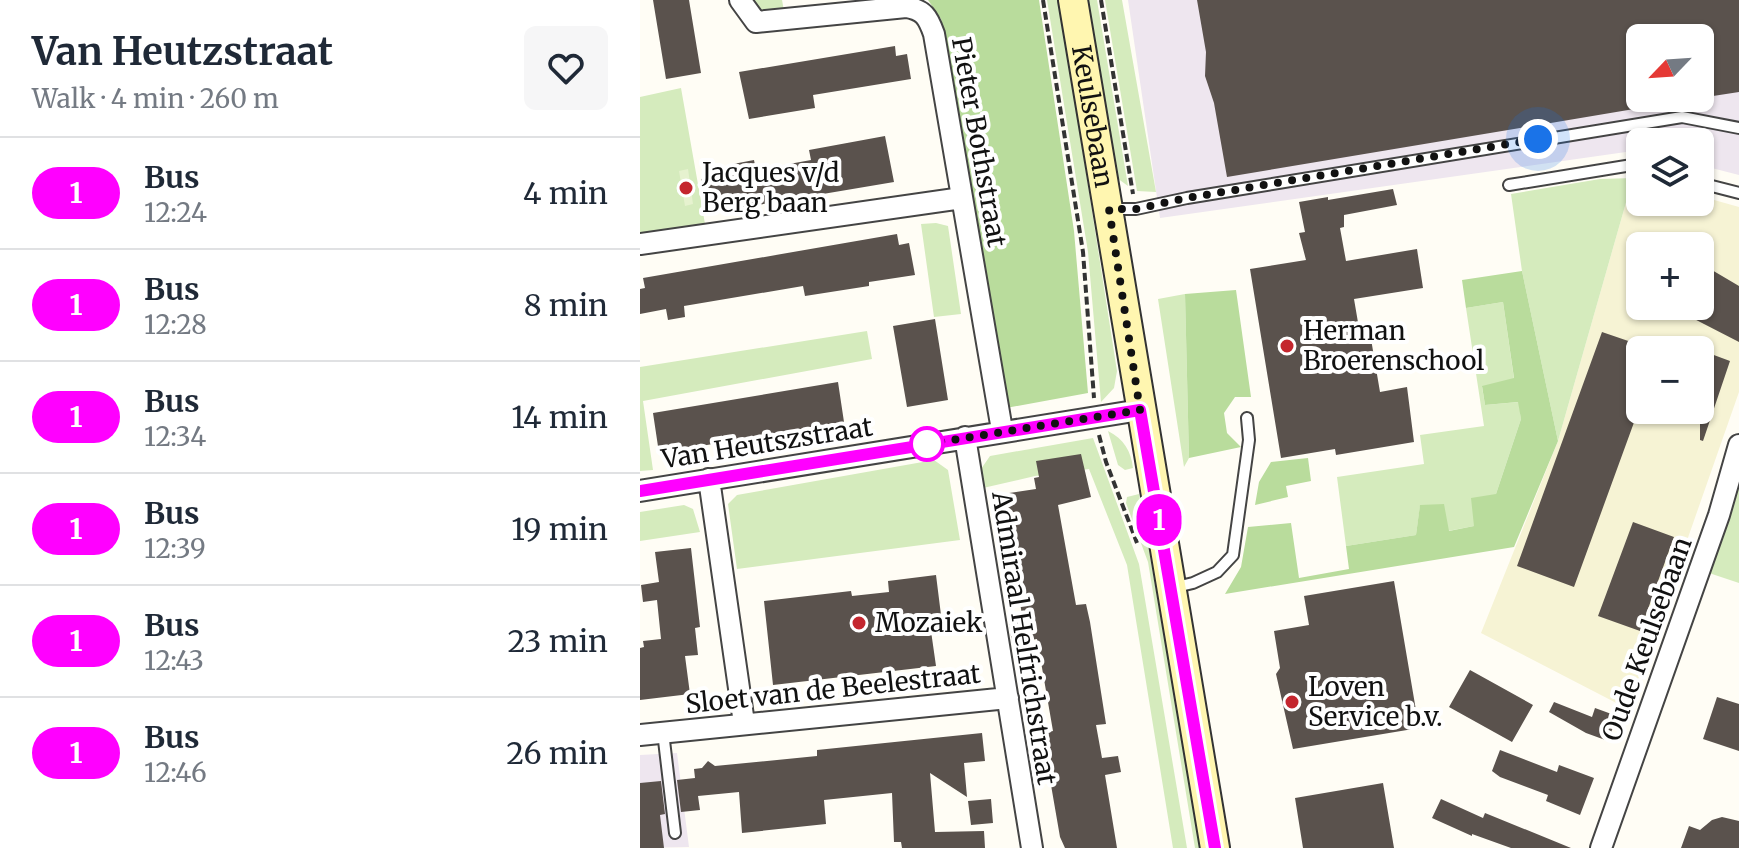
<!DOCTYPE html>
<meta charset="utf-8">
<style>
body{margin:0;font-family:Merriweather,serif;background:#f6f6f7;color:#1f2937;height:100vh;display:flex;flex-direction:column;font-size:30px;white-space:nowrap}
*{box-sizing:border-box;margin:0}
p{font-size:26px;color:#747a83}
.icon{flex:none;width:44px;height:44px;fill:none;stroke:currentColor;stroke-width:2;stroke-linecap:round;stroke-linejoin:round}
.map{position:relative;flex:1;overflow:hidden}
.side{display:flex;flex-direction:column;background:#fff;width:640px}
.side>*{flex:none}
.badge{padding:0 16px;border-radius:26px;font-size:28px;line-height:52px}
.needle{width:52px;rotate:245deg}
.buttons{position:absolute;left:986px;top:24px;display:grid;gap:16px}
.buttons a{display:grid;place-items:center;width:88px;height:88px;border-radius:12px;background:#fff;box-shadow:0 2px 6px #0004;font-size:40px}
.you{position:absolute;width:40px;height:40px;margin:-20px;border:6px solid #fff;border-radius:50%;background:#1a73e8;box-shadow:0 0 0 12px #1a73e833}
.map>.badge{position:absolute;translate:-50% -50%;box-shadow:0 0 0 4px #fff}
.round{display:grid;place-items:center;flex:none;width:84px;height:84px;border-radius:12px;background:#f6f6f7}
.summary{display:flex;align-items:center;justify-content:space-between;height:136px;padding:0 32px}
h1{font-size:38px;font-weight:700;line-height:60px}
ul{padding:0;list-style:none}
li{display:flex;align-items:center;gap:24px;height:112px;padding:0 32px;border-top:2px solid #e0e1e3}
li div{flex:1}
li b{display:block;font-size:30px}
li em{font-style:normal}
li .badge{min-width:88px;font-weight:700;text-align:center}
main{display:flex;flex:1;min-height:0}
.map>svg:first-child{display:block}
</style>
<main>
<section class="side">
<div class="summary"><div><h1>Van Heutzstraat</h1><p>Walk · 4 min · 260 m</p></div><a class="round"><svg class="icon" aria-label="heart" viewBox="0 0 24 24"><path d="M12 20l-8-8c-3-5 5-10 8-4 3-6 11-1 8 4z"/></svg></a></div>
<ul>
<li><span class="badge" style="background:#f0f;color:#fff">1</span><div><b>Bus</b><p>12:24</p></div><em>4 min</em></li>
<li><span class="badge" style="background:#f0f;color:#fff">1</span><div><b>Bus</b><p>12:28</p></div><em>8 min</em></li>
<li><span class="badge" style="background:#f0f;color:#fff">1</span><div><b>Bus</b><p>12:34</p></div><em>14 min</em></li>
<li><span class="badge" style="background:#f0f;color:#fff">1</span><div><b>Bus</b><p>12:39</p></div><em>19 min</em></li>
<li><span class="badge" style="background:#f0f;color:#fff">1</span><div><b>Bus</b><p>12:43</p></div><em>23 min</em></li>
<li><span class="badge" style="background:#f0f;color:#fff">1</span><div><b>Bus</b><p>12:46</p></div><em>26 min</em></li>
</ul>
</section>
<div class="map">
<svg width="1099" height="848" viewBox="0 0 1099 848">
<rect width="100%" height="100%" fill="#fffdf5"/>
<path fill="#eee6ef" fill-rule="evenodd" d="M488 0H1099V175L1060 165V142H1000V150L520 218ZM1000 38H1060V98H1000Z
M37 753 49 847 0 848V755Z"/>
<path fill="#f6f3d4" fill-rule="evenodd" d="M993 178 1000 180V202H1060V196L1099 207V392L988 709 841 633 918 441ZM1000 246H1060V306H1000ZM1000 350H1060V410H1000Z"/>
<path fill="#d5ebbd" d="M115 0H142L144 11 117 10Z
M407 0H419L477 371 474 388 461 402 448 252Z
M446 0H457L488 186 477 178Z
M465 0H482L516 192 497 191Z
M41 88 65 224 0 234V97Z
M993 178 918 441 882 271 871 194 960 179Z
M296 223 308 226 321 314 294 317 281 224Z
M545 294 549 458 544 467 518 299Z
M863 302 874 379 842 387 845 405 879 402 881 419 856 494 834 526 808 531 780 506 776 535 706 546 697 477 784 464 780 435 844 426 826 308Z
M227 331 232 359 3 401 13 470 0 471V367Z
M468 431C484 439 491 451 493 468L485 470 478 465Z
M453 438 499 564 547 848H533L487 565 449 469 395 476 343 488 341 469 350 456Z
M294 460 308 470 320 540 97 569 88 504 97 495Z
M1099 472V583L1066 572Z
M499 494 561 848H555L508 562 486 503 487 497Z
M44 505 53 509 60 532 0 541V512Z"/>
<path fill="#b9dc9c" d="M288 0H399L434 231 448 393 366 408 301 19Z
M882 271 918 441 874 547 585 594 601 567 608 527 651 523 659 578 709 569 706 546 776 535 780 505 804 504 809 531 834 526 831 498 856 494 881 419 878 402 845 405 842 386 874 378 863 302 826 308 822 280Z
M596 290 611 397H595L584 413 587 433 601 447 549 458 545 294Z
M668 458 671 481 646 486 648 497 615 505 619 482 631 462Z"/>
<path fill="#e6f2cf" d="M48 169 53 204 45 206 39 171Z"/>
<path fill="#5a524d" d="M13 0H49L61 73 26 79Z
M557 0H1099V92L1060 98V38H1000V108L587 177 574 103 565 76 566 52Z
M255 46 256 56 267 54 271 79 173 95 175 108 109 119 99 72Z
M245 136 254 182 77 212 75 202 65 203 61 179 90 174 88 165 114 160 116 170 171 160 169 150Z
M753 189 757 205 704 215V227L700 228 706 261 777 249 783 288 714 299 721 340 731 339 740 392 767 387 774 442 696 455 695 449 641 458 610 269 666 260 659 233 665 232 659 202 688 197V200Z
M257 234 259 245 269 243 275 275 229 282V286L165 296 163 286 44 306 45 317 28 320 26 309 0 314V289L5 288 3 278Z
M1060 263 1099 286V342L1029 306H1060Z
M295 319 308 400 267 407 253 326Z
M962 332 1000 345V406L934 587 877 566Z
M1063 351 1090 361 1063 441 1060 440V361Z
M198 382 204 422 19 453 13 413Z
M441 454 451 497 418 505 436 605 446 604 450 622 466 724 456 725 462 758 478 756 481 772 465 775 477 848H425L420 837 402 733 413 731 397 639 372 643 369 623 383 621 362 494 396 489 394 478 399 477 396 461Z
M993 522 1034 537 1000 631 958 616Z
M51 548 60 627 55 628 58 655 45 656 50 694 0 700V648L4 647 3 641 21 639 17 600 3 602 1 585 19 582 15 552Z
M296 575 302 623 290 624 296 666 133 685 124 601 211 591 212 596 249 592 248 581Z
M754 581 779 728 653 749 636 674 640 668 634 631 669 625 664 596Z
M830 670 893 705 872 742 809 707Z
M1077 697 1099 704V751L1063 739Z
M914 702 952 717 955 708 977 716 968 741 946 733 909 712Z
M342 733 345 761 324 763 327 797 290 773 295 832 344 831 345 848H262L261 842H254L252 793 184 800 186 824 102 833 99 792 58 796 60 810 41 812 37 780 55 778 54 769 62 768 68 761 75 766 137 760 177 756V750Z
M860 750 917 772 919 765 954 778 940 815 906 801 908 795 860 777 852 771Z
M21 781 25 814 20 815 24 848H0V783Z
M743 783 754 848H663L655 798Z
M351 799 353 823 331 825 328 801Z
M801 799 843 818 845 813 931 848H871L832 834V836L792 818Z
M1082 817 1099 821V848H1041L1049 826 1060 830 1072 820Z"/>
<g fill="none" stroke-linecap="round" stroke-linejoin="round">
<g stroke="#444" stroke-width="14">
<path id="lane" d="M1060 183 1099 193
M869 185 992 165 1000 167
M471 209H496L547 198 1042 117 1099 128
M532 588 553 583 577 572 593 555 609 440 607 418
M23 732 35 833"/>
</g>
<g stroke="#444" stroke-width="24">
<path id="street" d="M100 0 116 22 266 7C284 10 288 17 294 34L362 430
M0 244 322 198
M325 437 392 848
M69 479 104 723
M0 491 500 410
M0 735 368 698
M961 848 1079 515 1099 445"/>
</g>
<g stroke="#333" stroke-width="32">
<g id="secondary">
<path id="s1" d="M433 0 575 848"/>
</g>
</g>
<path stroke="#333" stroke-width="4" stroke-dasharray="8 4" stroke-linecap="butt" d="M403 0 443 252 454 398
M461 0 493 194
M459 435 466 462 497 543"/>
<use href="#lane" stroke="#fff" stroke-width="10"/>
<use href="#street" stroke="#fff" stroke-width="20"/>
<use href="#secondary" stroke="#fff6b0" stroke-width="28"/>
</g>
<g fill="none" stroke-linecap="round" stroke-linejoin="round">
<g stroke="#fff" stroke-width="18">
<path id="line" d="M0 491 500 410 575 848"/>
</g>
<use href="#line" stroke="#f0f" stroke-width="12"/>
<path stroke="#111" stroke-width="8" stroke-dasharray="0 14.4" d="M287 444 500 410 469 209H496L547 198 898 139"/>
</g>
<g fill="#c4262e" stroke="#fff" stroke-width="3">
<circle cx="46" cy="188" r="8"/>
<circle cx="647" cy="346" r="8"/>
<circle cx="219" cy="623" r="8"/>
<circle cx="652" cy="702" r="8"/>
</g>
<circle fill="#fff" stroke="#f0f" stroke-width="4" cx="287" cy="444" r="16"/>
<g text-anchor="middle" stroke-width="8" stroke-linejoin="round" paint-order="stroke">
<g font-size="26" fill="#111" stroke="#fff">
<text dy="9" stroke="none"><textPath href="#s1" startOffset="118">Keulsebaan</textPath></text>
<text transform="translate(339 142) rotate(80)" y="9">Pieter Bothstraat</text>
<text transform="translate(127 443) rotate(-9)" y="9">Van Heutszstraat</text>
<text transform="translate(384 638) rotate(81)" y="9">Admiraal Helfrichstraat</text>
<text transform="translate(1007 639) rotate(-70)" y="9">Oude Keulsebaan</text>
<text transform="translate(193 689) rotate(-6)" y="9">Sloet van de Beelestraat</text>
</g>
<g font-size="26" fill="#111" stroke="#fff" text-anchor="start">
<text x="62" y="182">Jacques v/d<tspan x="62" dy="30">Berg baan</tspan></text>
<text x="663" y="340">Herman<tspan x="663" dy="30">Broerenschool</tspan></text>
<text x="235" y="632">Mozaiek</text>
<text x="668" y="696">Loven<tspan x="668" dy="30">Service b.v.</tspan></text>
</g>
</g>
</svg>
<div class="buttons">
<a><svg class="needle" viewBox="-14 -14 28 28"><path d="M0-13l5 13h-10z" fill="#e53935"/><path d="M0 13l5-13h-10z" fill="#747a83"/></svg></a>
<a><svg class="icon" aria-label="layers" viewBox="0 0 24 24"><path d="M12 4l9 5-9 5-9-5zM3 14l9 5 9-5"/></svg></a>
<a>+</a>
<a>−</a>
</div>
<div class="you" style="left:898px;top:139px"></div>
<b class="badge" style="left:519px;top:520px;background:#f0f;color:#fff">1</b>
</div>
</main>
